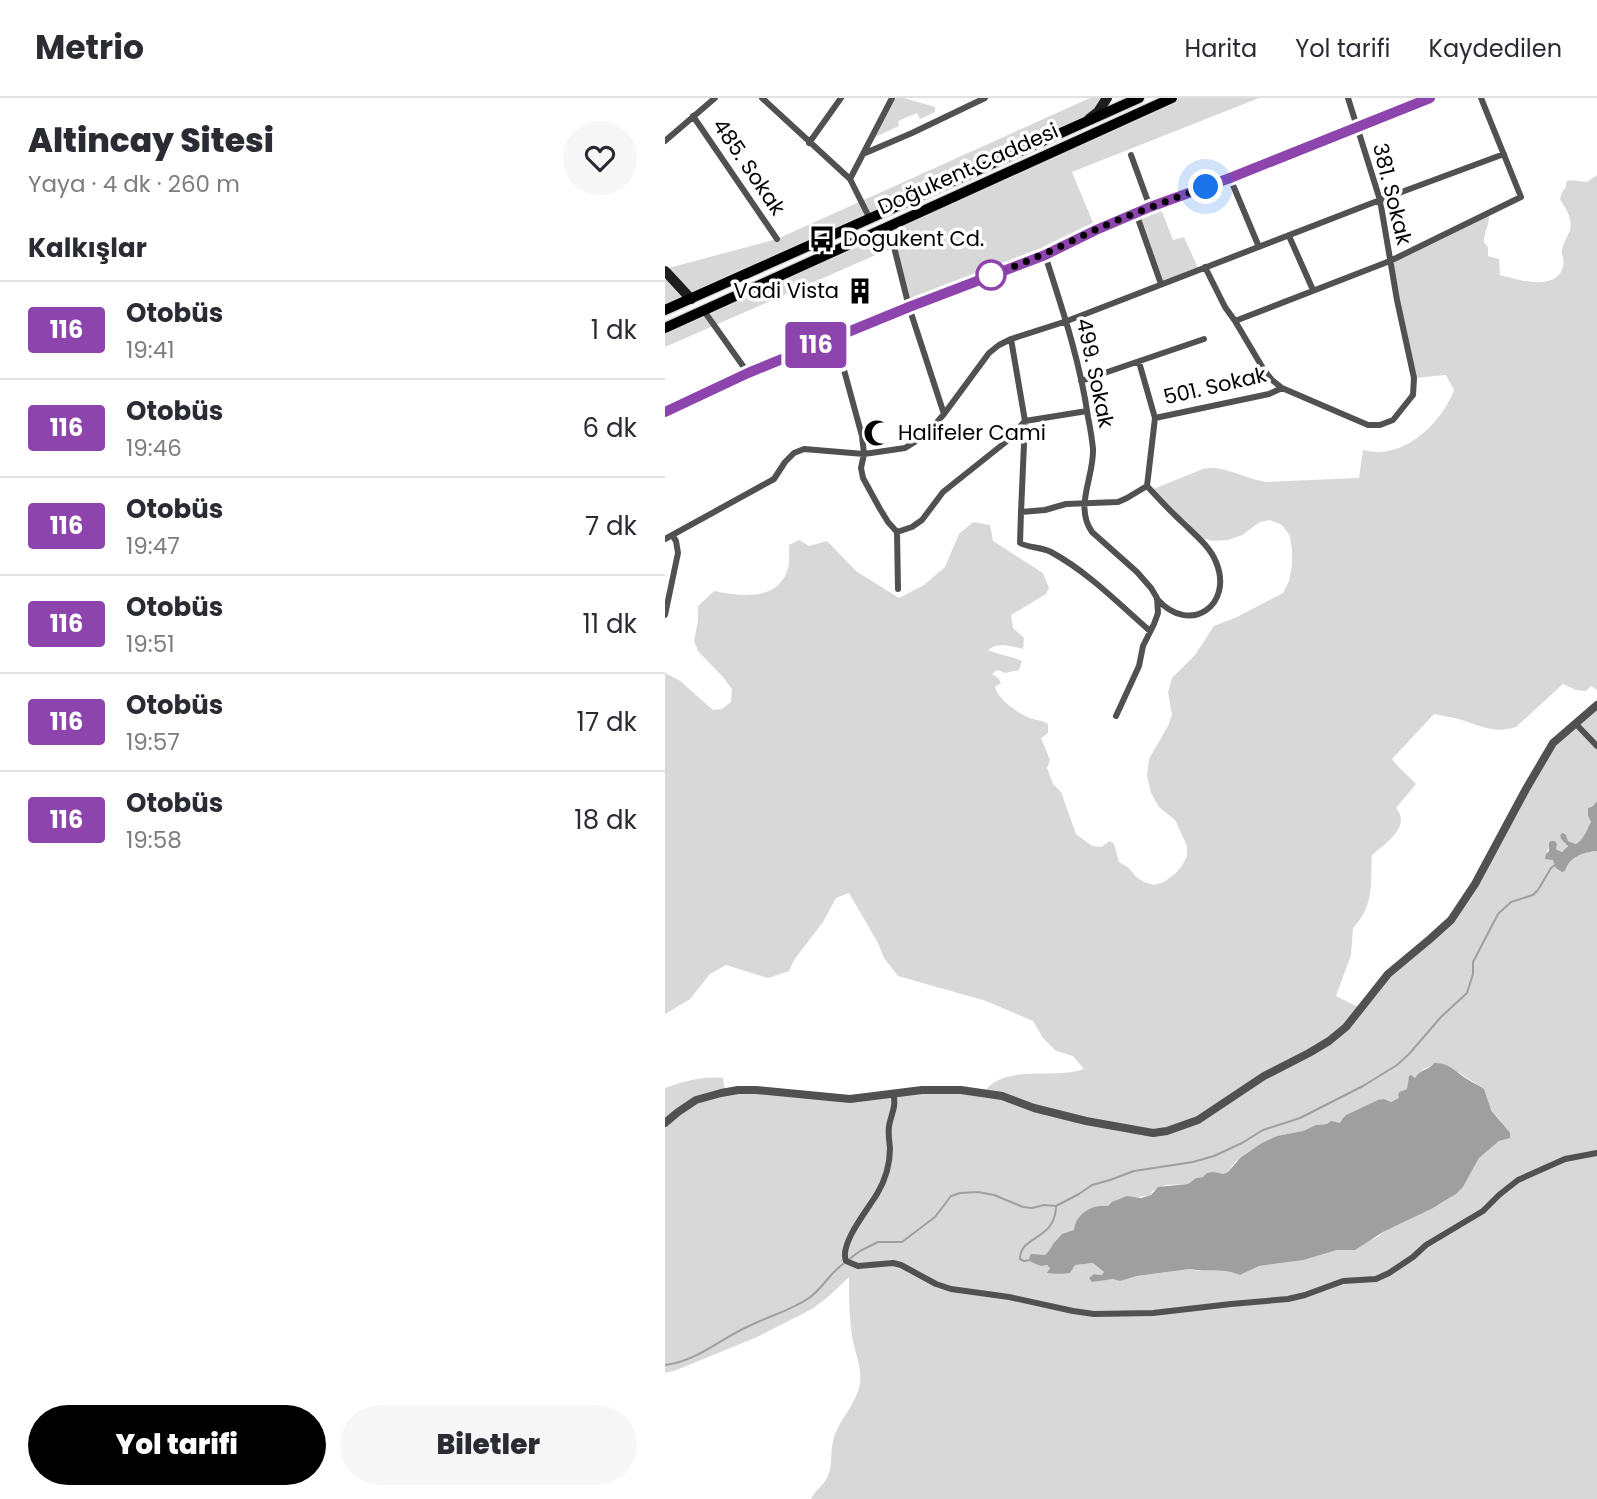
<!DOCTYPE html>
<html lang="tr">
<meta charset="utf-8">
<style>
body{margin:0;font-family:Poppins,sans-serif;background:#f7f7f7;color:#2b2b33;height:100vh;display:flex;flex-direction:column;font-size:26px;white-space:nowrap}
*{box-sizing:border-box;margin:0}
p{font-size:23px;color:#7c7c81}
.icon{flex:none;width:38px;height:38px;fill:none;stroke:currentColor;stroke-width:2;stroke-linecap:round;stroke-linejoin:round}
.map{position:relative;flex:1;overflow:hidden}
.panel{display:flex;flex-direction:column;background:#fff;width:665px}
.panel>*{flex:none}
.badge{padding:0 14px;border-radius:5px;font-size:24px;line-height:46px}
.you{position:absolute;width:35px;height:35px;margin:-18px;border:5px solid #fff;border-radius:50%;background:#1a73e8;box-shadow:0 0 0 10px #1a73e833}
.map>.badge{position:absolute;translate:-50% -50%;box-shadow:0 0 0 4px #fff}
h2{padding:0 28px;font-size:26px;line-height:63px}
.round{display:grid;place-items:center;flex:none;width:74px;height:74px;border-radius:37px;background:#f7f7f7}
.head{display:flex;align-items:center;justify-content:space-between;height:119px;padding:0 28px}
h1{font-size:33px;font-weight:800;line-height:52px}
.button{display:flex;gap:14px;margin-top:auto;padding:14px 28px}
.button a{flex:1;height:80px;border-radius:42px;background:#000;color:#fff;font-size:28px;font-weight:800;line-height:80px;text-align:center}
.button a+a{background:#f7f7f7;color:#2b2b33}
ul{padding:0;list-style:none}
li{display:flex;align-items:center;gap:21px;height:98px;padding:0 28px;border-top:2px solid #e1e1e2}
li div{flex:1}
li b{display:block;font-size:26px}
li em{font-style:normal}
li .badge{min-width:77px;font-weight:700;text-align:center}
header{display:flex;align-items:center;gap:42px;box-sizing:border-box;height:98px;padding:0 35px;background:#fff;border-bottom:2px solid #e1e1e2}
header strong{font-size:33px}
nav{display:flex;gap:38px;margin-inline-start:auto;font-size:24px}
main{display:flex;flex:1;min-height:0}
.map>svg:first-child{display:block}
</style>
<header>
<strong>Metrio</strong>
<nav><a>Harita</a><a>Yol tarifi</a><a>Kaydedilen</a></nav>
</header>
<main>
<section class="panel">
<div class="head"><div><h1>Altincay Sitesi</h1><p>Yaya · 4 dk · 260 m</p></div><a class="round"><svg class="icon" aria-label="heart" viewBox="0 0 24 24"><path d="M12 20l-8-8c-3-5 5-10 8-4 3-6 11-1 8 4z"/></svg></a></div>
<h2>Kalkışlar</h2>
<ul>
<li><span class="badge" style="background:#8e44ad;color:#fff">116</span><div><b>Otobüs</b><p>19:41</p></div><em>1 dk</em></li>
<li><span class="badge" style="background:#8e44ad;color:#fff">116</span><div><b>Otobüs</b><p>19:46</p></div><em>6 dk</em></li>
<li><span class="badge" style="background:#8e44ad;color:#fff">116</span><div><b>Otobüs</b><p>19:47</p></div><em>7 dk</em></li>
<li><span class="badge" style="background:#8e44ad;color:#fff">116</span><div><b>Otobüs</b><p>19:51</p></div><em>11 dk</em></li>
<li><span class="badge" style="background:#8e44ad;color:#fff">116</span><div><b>Otobüs</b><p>19:57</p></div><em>17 dk</em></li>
<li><span class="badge" style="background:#8e44ad;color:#fff">116</span><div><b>Otobüs</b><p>19:58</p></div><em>18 dk</em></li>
</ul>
<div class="button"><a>Yol tarifi</a><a>Biletler</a></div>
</section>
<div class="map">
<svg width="932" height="1401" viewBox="0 0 932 1401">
<rect width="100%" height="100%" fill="#fff"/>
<path fill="#d8d8d8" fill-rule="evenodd" d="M228 0H239L270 9V14L255 21 252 15 233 23 234 28 208 40Z
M425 0H442L433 14 0 212V182L5 179 0 171 112 141Z
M507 0H594L407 74 431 132 380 157 244 209 229 149 0 249V230Z
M932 77V592L926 588 921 593 911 592 898 586 851 629C831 636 815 628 797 622 788 619 778 618 769 616L727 661C734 671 743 677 751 686L731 710C747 728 720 746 707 757 705 787 710 806 688 830L686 857 671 898 697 911 708 894 786 822 878 660 932 607V703L928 708 924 709 923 718 926 724 921 737 911 746 903 743 901 737H895L896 741 902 747 901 751 898 754 891 751 892 746 884 748 880 761H886L901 768C908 758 920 754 932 753V1401H146C150 1392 158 1388 162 1380 168 1369 165 1355 168 1343 172 1324 192 1306 195 1285 197 1271 191 1257 188 1243 184 1222 184 1200 184 1179L164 1198 147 1211 92 1239 9 1273 0 1275V990C20 983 38 978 58 980L60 994 185 1001 228 996 319 994C341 965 388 982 419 971L408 958 391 953 378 940 368 923 321 903 233 878 219 860 213 845 184 795 171 800 158 824 129 862 124 873 103 880 61 867 45 876 25 901 0 916V575L14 582 48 612 57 611 66 604 67 591 57 578 33 553 29 543 33 522V508L49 493C75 498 114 504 123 470 125 464 124 454 124 447L134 442 144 448 162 443 191 473 234 500 259 487 280 469 294 436 308 424 325 427 328 443 378 475 384 490 381 496 346 517 348 530 359 540 358 551C346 548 333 544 323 552 334 557 346 558 357 563L354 572 340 575 332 572 327 576 333 580 336 585 330 589C333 602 356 618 368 621 375 623 377 622 383 626V635L376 640 385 662 382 670 388 686 396 694 411 736 427 748 436 749 445 743 449 746 454 764 464 770 470 778 479 784 489 787 499 784 510 776 517 768 522 758V748L510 722 494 709 486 695 482 677 484 661 503 628 507 617 503 594 507 580 530 557 549 528 572 519 618 495 624 483 627 467V452L625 438 617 427 605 422 595 424 577 437 563 442 548 443 532 439 486 392 538 371C559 366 581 382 602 384L694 380 698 352C703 353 709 354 714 354 748 353 778 321 789 292L781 277 749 280 725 163 824 115C825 127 819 133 819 144L823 149V158L834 161 835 177C853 182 893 194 898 168 900 162 896 157 897 152 898 145 903 138 905 132 908 120 900 110 895 101L897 94 901 89V84L905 82 922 84ZM769 965C783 965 806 983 819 991L824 1009 835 1022 844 1040 834 1043 814 1060 798 1089 791 1096 777 1105 718 1134 714 1138 685 1152H672L624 1164 594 1168 575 1177 561 1172 534 1173 525 1171 472 1178 455 1183 448 1181 427 1183 424 1180 430 1176 437 1177 439 1174 428 1165 410 1167C403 1176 394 1174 384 1172L385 1169C381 1166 372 1166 366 1164V1162L380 1158 394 1142 409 1132C412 1117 427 1106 443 1108 458 1096 469 1101 486 1097L487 1093 501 1087 523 1086 531 1080 558 1076 563 1074 570 1064 581 1055 612 1038 638 1033 651 1027 676 1025 678 1020 689 1013 719 1001 726 1004 735 1000 733 996 734 994 742 991 747 979 751 980 758 971 768 968Z
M494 106 508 142 519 139 534 172 496 186 471 115Z"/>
<path fill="#9f9f9f" d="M932 703V753C919 754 904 759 900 773L897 774 891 770 888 762 880 761 881 756 884 753V745L886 743H890L892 746 891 751 897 754 903 748 896 741 895 737 898 735 901 737 903 743 911 746C920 740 921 733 926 724L923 718V710L928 708Z
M769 965C783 964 791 974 802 981 808 985 813 987 819 991L826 1012 845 1035V1040L834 1043 814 1060 798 1089 791 1096 768 1110 718 1134 690 1152H672L638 1162 594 1168 575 1177C555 1169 544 1175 525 1171L472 1178 455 1183 448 1181 427 1184 424 1180 429 1176 437 1177 439 1174 428 1165 410 1167 405 1175C401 1176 387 1176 382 1175L385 1170 382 1167 376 1168 366 1164 364 1160 366 1156 380 1157C385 1153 386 1149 389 1145 392 1141 394 1140 397 1136L409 1132C411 1116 426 1106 443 1108L447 1104 462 1098 476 1100 486 1097 493 1089 523 1086 531 1080 538 1079 542 1075 548 1074 558 1076 563 1074 576 1059 597 1045 612 1038 638 1033 651 1027 662 1026 666 1023 675 1025 678 1020 681 1017 713 1002 719 1001 726 1004 734 1000 733 997 734 994 742 991 744 978 746 977 750 980C756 970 765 972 769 965Z"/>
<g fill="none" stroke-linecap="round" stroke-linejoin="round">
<path stroke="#9f9f9f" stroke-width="2" d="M183 1162 195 1153 213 1144H237L270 1119 286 1098 295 1095 313 1094 329 1097 358 1109 367 1110 379 1107 391 1108 414 1096 427 1087 445 1082 469 1073 528 1064 549 1058 577 1045 598 1032 635 1020 698 988 732 967 744 956 776 919 802 895 808 876V864L833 816 846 804 868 797 873 792 886 770 890 767
M366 1162 359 1163 355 1161C355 1137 389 1143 391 1110
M0 1267C32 1263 55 1241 84 1228 104 1218 125 1213 144 1200 158 1190 164 1176 178 1166"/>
<g stroke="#dbdbdb" stroke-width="13">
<path id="primary" d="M0 212 474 0
M0 230 507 0"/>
</g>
<path stroke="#515151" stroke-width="6" d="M97 0 185 81 205 121
M28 18 112 141
M0 43 50 0
M144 45 176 0
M198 56 247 35 320 0
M466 57 485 109
M565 80 594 149
M185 81 227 0
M471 115 496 186
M624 138 648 192
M227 141 244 209 279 316
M380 157C397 210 415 263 423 319 425 329 427 340 428 351 429 380 409 408 427 434L472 474 486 490 492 500 493 515 489 526 478 548 474 568 451 618
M540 169 560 209 570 223 599 272 607 282 617 290 703 327H715L728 322 748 297 749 280 732 202 715 102 683 0
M39 213 83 275
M570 223 725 163 856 99 816 0
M170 239 197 338 199 356 196 370 198 380 215 411 223 424 232 434 233 491
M346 241 360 323 356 414 380 412 401 406 453 404 462 400 482 388
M474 264 490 320 482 388
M416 283 539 241
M0 314 83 275 244 209 380 157 431 132 485 109 565 80 765 0
M490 320 604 296 617 290
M482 388C493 400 504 412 516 423 528 435 545 448 551 464 569 507 525 538 492 501
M356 414 355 445C364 450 376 449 386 454 423 474 454 506 485 533
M232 434 247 429 257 422 278 394 342 343 360 323 422 313
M0 441 109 381 120 364 129 355 139 351 199 356 240 350 261 337 279 316 324 255 334 247 346 241 402 223 715 102 839 56
M0 517 13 455 11 443 7 437
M911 626 932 648
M228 996C232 1008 226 1016 224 1028 223 1035 224 1042 225 1050 225 1067 221 1081 212 1096 203 1111 174 1146 181 1163L193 1168 228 1165 236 1167 271 1186 286 1191 344 1199 408 1213 429 1216 488 1215 566 1206 623 1201 640 1197 678 1183 711 1181 724 1175 748 1159 761 1147 818 1113 834 1097 853 1082 900 1061 932 1055"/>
<path stroke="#515151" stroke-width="8" d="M0 1025 13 1014 31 1002 56 995 73 992H91L185 1001 257 992H296L337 998 369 1010 421 1023 488 1035 502 1033 533 1022 599 978 644 955 664 943 681 929 723 876 765 841 786 822 810 786 861 691 888 645 932 607"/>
<path stroke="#1e1e1e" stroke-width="10" d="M424 21 433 14 442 0
M0 173 26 201"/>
<use href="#primary" stroke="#000" stroke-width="10"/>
</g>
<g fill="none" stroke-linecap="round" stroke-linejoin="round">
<g stroke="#fff" stroke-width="16">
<path id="line" d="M0 314 83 275 244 209 380 157 431 132 485 109 565 80 765 0"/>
</g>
<use href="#line" stroke="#8e44ad" stroke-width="10"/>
<path stroke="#000" stroke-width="7" stroke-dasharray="0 12.6" d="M326 177C362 165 396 148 430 132 466 116 504 102 541 89"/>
</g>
<defs>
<g id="bus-bare" transform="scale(2.1)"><path d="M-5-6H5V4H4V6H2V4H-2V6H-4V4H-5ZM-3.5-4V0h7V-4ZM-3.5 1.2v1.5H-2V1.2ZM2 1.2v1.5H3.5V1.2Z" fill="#000" stroke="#fff" stroke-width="2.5" paint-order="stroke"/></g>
<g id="building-bare" transform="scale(2.1)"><path d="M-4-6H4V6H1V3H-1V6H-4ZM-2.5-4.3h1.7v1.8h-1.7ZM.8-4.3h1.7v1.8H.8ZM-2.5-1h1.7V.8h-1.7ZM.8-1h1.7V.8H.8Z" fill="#000" stroke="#fff" stroke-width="2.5" paint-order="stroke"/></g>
<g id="mosque-bare" transform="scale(2.1)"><path d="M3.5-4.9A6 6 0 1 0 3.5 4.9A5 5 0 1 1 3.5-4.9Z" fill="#000" stroke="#fff" stroke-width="2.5" paint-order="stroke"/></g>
</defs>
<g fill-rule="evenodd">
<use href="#bus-bare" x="157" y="141"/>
<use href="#building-bare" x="195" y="193"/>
<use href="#mosque-bare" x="212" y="335"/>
</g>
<circle fill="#fff" stroke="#8e44ad" stroke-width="3.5" cx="326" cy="177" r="14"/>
<g text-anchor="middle" stroke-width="7" stroke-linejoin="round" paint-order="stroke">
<g font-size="21" fill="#000" stroke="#fff">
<text transform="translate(84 69) rotate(56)" y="7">485. Sokak</text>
<text transform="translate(303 71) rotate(-24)" y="7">Doğukent Caddesi</text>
<text transform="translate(727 96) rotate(76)" y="7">381. Sokak</text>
<text transform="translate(430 275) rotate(78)" y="7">499. Sokak</text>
<text transform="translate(550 288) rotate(-13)" y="7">501. Sokak</text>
</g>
<g font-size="21" fill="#000" stroke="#fff" text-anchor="start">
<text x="178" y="148">Dogukent Cd.</text>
<text x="174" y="200" text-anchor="end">Vadi Vista</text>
<text x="233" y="342">Halifeler Cami</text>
</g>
</g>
</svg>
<div class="you" style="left:541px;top:89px"></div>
<b class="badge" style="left:151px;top:247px;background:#8e44ad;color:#fff">116</b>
</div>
</main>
